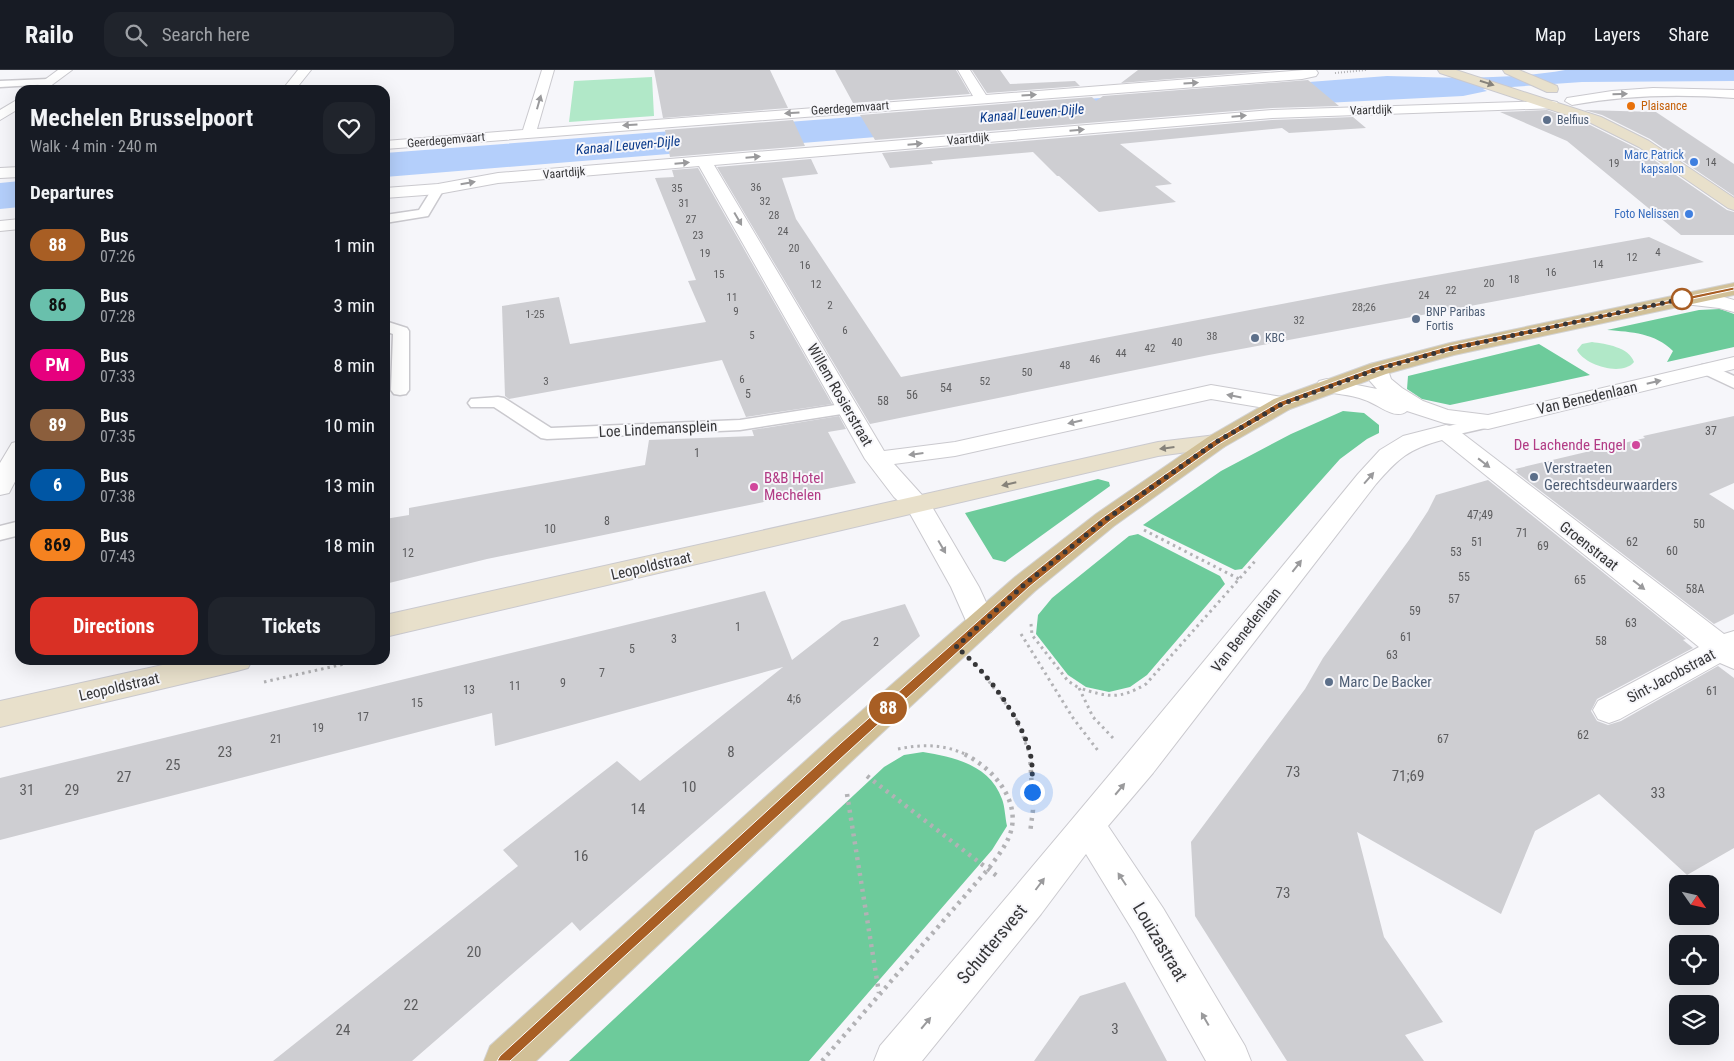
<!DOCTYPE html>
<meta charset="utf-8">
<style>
body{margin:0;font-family:"Roboto Condensed",sans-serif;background:#20242c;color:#f1f3f6;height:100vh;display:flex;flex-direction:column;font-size:19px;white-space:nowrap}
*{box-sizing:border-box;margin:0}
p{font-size:16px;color:#9ea1a6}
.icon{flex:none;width:28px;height:28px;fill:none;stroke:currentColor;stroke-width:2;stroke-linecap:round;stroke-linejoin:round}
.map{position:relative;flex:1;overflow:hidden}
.details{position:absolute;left:15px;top:15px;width:375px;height:580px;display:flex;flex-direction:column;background:#171b24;border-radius:15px;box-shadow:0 5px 20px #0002}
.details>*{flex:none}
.badge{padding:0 10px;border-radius:16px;font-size:18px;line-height:32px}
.needle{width:32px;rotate:124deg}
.controls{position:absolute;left:1669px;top:805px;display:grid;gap:10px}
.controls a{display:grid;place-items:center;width:50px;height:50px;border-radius:10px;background:#171b24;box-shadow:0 5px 20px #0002;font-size:25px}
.you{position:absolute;width:25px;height:25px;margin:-12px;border:4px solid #fff;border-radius:50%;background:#1a73e8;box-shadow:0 0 0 8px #1a73e833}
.map>.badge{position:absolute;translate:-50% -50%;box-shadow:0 0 0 2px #fff}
h2{padding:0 15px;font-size:19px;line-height:45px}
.round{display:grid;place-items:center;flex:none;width:52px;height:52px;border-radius:15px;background:#20242c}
.head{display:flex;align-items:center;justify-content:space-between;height:85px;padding:0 15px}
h1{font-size:24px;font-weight:700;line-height:38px}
.action{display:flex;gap:10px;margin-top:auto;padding:10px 15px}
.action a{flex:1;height:58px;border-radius:15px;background:#d93025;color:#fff;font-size:20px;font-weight:700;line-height:58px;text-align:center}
.action a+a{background:#20242c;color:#f1f3f6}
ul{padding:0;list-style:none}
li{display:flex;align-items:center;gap:15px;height:60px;padding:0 15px}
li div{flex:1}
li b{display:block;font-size:19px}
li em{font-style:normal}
li .badge{min-width:55px;font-weight:700;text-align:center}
header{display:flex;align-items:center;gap:30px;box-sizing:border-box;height:70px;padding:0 25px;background:#171b24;border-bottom:1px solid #363941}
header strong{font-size:24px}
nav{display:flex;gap:28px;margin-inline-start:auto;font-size:18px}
.search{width:350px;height:45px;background:#20242c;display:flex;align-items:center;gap:12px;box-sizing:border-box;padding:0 18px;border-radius:15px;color:#9ea1a6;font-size:19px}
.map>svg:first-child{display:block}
</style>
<header>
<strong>Railo</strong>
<div class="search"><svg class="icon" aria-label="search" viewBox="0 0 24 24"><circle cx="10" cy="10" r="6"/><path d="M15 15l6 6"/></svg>Search here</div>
<nav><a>Map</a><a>Layers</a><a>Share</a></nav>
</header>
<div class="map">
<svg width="1734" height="991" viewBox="0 0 1734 991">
<rect width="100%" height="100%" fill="#f6f6fa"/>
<path fill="#b1e8c8" d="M652 7 654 46 569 52 574 11Z
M1592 272C1606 274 1629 277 1634 292 1622 307 1584 295 1577 280L1582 274Z"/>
<path fill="#6dcb9b" d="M1720 239 1734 244V277L1667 292 1673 281C1655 263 1632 262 1607 260L1699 240Z
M1539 274 1590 305 1450 335 1422 329 1407 319 1408 306Z
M1343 341 1364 343 1379 355V363L1367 369 1340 389 1242 499 1235 500 1143 455 1221 401 1291 364Z
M1098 409 1109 412 1110 416 1005 492 993 489 965 443Z
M1138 464 1220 506 1225 514 1147 605 1130 617 1109 622 1086 617 1068 605 1036 564 1038 545 1052 528 1129 466Z
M923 682C954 687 990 695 1002 729 1005 737 1005 747 1007 756L992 780 809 991H569L884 697 904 685Z"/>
<path fill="#b4cffb" d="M1565 0H1734V11L1582 12 1483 19 1487 21 1463 26 1245 37 385 107V83L1387 6C1446 8 1507 10 1565 0Z
M20 111V137L0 139V113Z"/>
<path fill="#ceced2" d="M654 0H770L788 38 663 48Z
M835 0H956L970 24 853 33Z
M972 0H1000L1010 14 1075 11 1080 16 987 23Z
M1138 0H1280L1121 13Z
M1308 10 1339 36 1272 38 875 70 860 45 1092 27 1096 31 1103 26Z
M1547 40 1590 55 1638 79 1727 140 1734 142V165H1681L1567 71 1500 42Z
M1584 40 1656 42 1734 94V126L1650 69 1602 45Z
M1353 47 1366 58 1289 63 1282 58 1120 74 1172 114 1155 116 1176 132 1099 142 1059 106H1057L1033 82 931 91 933 94 890 98 882 83 1272 50Z
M793 50 805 76 670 87 665 60Z
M811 89 818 104 782 108 796 149 901 307 1386 214 1649 167 1704 192 1209 285 870 354 717 97Z
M698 98 832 334 746 347 722 290 509 329 505 326 502 236 559 227 570 274 706 252 688 211 696 210 655 108 674 107 672 100Z
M839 346 846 359 828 362 856 413 487 489 385 514V449L409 445V438L645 395 649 370 754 366 752 360Z
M1734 346V413L1709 424 1734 440V544L1714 554 1516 402 1518 401 1515 399 1645 368 1643 366Z
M1488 410 1686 569 1683 570 1693 578 1597 629 1591 641 1597 651 1608 655 1621 651 1718 596 1734 608V778L1687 805 1599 724 1535 761 1501 844 1357 762 1384 867 1443 952 1405 965 1424 991H1287L1195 846 1191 772 1305 619 1323 588 1409 470 1428 441 1436 425Z
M765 521 792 590 842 551 905 534 920 566 580 861 572 852 412 991H273L518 796 503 780 617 691 640 711 783 597 495 676 492 643 0 770V708Z
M1125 912 1167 991H1034L1080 926Z"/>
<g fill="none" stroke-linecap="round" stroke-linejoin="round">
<g stroke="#cac9ce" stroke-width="3">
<path id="lane" d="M49 9 54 12 52 14 0 17V11Z
M438 115 444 119 428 146 385 153V145L419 140 434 116Z
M385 251 407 258 409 261V320L406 324 400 325 394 324 391 320 393 264 385 261Z
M1708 294 1734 306V318L1702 303 1700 299 1702 295Z
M498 327 504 328 551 358 740 350 848 333 854 334 857 338 854 342 848 343 740 360 547 369 541 368 494 337H471L468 333 471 329Z
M1488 347 1494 348 1497 352 1494 356 1446 367 1440 366 1437 362 1440 358Z
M20 451V465L0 470V456Z"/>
</g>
<g stroke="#cac9ce" stroke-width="2">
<path id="street" d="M58 0H72L45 20H31Z
M298 0H311L295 20H282Z
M542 0H554L537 59 973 26 958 0H970L986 25 1304 0H1316L1318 3 1316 6 1302 9 385 79V71L523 60Z
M1653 18 1734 20V28C1679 24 1626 25 1572 35L1565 31 1567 28 1612 21Z
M20 28V38L0 50V40Z
M1552 31 1557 32 1559 35 1557 38 1272 48 714 95 884 381 955 372 1211 315 1282 327 1290 329 1293 334 1290 339 1282 341 1211 329 955 386 894 394 931 435 979 517 996 554 991 562 981 565 971 562 951 517 908 440 894 427 865 389 699 96 498 113 438 124 385 128V118L438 114 498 103 1272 40Z
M20 97V107L0 108V98Z
M20 149V159L0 161V151Z
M1683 223 1720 226 1734 230V242L1719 238 1676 233 1673 229 1676 225Z
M1734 287V299L1488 359 1444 353 1407 341C1395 351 1378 334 1365 330 1350 324 1334 324 1319 321L1316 316 1319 311 1327 309 1377 319 1370 311 1367 299 1370 294 1378 293 1386 294 1391 309 1402 318 1423 331 1448 340 1488 345Z
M1446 355 1454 357 1724 564 1734 561V599L1720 593 1620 649 1609 653 1598 649 1593 640 1598 631 1699 577 1442 370C1408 379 1398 389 1376 414L1153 703 1108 756 1163 838 1245 976 1251 991H1206L1135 864 1086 784 1041 844 922 991H874L880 976C1042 787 1201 596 1358 404L1380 380 1403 366Z
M20 371V402L9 423 0 425V393L12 373Z"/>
</g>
<g stroke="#cac9ce" stroke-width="2">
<path id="secondary" d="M1438 0H1456L1601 47 1649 71 1734 128V140L1728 138 1639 77 1591 53 1440 3Z
M1503 0H1519L1557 16 1558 19 1557 22H1547L1505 3Z
M1216 365 1224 367 1228 372 1224 377 1158 386 385 567V545L1158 372Z
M185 590H252L248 598 237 601 0 657V631Z"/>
</g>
<g stroke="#d3d3d3" stroke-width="2">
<path id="primary" d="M1734 213V225L1454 285 1386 304 1290 339 1224 377 1114 456 1035 521 857 686 536 991H484L490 976 833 666 1015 507 1096 444 1208 367 1274 329 1370 294 1450 273Z"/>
</g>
<path stroke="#b2b2b5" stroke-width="2" stroke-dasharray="1 2" stroke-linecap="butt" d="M1335 3 1366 0"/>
<path stroke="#b2b2b5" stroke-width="3" stroke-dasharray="2.5 4" stroke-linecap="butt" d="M1144 460 1239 509
M1031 554 1032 565 1068 611 1079 618
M1021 564 1073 648 1099 682
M981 601 1015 646 1030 685
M264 612 362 590
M1113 668 1093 647 1079 618C1108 627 1119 630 1146 614L1256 490
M898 679C922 674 944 674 967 685"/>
<path stroke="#b2b2b5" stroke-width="4.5" stroke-dasharray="3 5" stroke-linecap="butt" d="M1030 684 1033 740 1030 763
M867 706 997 806
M847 724 879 923
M822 991 989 798C997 787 1007 775 1011 761 1020 728 991 697 964 684"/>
<use href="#lane" fill="#fff" fill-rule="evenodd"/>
<use href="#street" fill="#fff" fill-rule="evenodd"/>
<use href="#secondary" fill="#e8e0cb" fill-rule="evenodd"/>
<use href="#primary" fill="#d1c097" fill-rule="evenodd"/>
</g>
<defs><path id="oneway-solid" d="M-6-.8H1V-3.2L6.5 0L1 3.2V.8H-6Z" transform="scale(1.25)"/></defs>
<g fill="#9a9a9c">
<use href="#oneway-solid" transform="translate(1191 13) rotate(-4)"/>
<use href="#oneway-solid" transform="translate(1620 24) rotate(-2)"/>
<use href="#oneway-solid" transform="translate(1029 25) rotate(-4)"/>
<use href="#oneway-solid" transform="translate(539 32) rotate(-74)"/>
<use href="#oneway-solid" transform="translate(792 43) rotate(176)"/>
<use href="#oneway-solid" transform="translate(1239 46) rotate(-5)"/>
<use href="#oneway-solid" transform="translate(630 55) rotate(176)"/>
<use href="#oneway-solid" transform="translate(1077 60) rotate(-5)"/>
<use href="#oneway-solid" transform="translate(915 74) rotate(-5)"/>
<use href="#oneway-solid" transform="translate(753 87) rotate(-5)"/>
<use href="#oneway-solid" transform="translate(682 93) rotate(-5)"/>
<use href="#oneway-solid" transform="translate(468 113) rotate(-10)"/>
<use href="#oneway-solid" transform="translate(738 149) rotate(60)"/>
<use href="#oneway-solid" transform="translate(1654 312) rotate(-13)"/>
<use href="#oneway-solid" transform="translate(1234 326) rotate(-169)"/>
<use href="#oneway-solid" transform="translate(1075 352) rotate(167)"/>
<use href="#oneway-solid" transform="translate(916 384) rotate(173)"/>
<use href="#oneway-solid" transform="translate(1484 393) rotate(38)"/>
<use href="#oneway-solid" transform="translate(1369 408) rotate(-49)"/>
<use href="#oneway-solid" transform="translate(942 477) rotate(60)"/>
<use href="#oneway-solid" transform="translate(1297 496) rotate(-52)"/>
<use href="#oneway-solid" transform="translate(1639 515) rotate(38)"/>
<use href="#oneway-solid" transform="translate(1120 719) rotate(-50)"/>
<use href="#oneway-solid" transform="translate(1122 809) rotate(-123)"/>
<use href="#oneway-solid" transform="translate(1040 814) rotate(-53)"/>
<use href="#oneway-solid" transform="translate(1205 949) rotate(-120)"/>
<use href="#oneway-solid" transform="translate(926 953) rotate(-50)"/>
</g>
<g fill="#86827a">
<use href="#oneway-solid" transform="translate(1487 13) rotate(18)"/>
<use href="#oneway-solid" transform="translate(1167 378) rotate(173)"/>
<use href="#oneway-solid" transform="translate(1009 414) rotate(167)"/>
</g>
<path fill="#a85e24" stroke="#fff" d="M1734 217V220L1451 281 1380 300 1285 335 1219 374 1109 452 1029 517 850 680 510 991H497L500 986 841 673 1022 512 1102 448 1213 371 1279 332 1375 297 1450 276Z"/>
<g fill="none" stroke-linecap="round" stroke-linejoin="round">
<path stroke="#363638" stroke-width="5" stroke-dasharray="0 9" d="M1032 722C1032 711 1033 698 1031 687 1024 651 985 599 956 577L1025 514 1105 450 1216 372 1282 334 1378 299 1450 279 1682 229"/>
</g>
<circle fill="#e8710a" stroke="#f6f6fa" stroke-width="2" cx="1631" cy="36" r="5"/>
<g fill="#5c6f8a" stroke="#f6f6fa" stroke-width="2">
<circle cx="1547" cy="50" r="5"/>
<circle cx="1416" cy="249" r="5"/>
<circle cx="1255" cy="268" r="5"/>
<circle cx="1534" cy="407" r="5"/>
<circle cx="1329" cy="612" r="5"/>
</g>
<g fill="#3f7fe0" stroke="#f6f6fa" stroke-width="2">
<circle cx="1694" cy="92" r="5"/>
<circle cx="1689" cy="144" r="5"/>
</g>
<circle fill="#fff" stroke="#a85e24" stroke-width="2.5" cx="1682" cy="229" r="10"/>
<g fill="#d1479c" stroke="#f6f6fa" stroke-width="2">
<circle cx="1636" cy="375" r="5"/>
<circle cx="754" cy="417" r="5"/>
</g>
<g text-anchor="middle" stroke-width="4" stroke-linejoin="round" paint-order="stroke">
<g font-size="11" fill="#5c5c5e">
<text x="1711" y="96">14</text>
<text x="1614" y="97">19</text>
<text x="756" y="121">36</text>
<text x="677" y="122">35</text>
<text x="765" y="135">32</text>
<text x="684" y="137">31</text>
<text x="774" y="149">28</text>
<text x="691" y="153">27</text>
<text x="783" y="165">24</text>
<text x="698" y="169">23</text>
<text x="794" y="182">20</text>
<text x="1658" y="186">4</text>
<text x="705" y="187">19</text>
<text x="1632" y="191">12</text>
<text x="1598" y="198">14</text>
<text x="805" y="199">16</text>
<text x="1551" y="206">16</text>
<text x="719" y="208">15</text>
<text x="1514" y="213">18</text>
<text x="1489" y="217">20</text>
<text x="816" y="218">12</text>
<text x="1451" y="224">22</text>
<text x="1424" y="229">24</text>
<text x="732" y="231">11</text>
<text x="830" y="239">2</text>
<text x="1364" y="241">28;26</text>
<text x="736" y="245">9</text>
<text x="535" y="248">1-25</text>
<text x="1299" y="254">32</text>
<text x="845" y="264">6</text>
<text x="752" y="269">5</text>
<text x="1212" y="270">38</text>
<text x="1177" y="276">40</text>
<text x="1150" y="282">42</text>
<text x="1121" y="287">44</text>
<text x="1095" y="293">46</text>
<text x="1065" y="299">48</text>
<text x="1027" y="306">50</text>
<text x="742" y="313">6</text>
<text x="546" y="315">3</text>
<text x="985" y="315">52</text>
</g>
<g font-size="12" fill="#c56008" stroke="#f6f6fa" text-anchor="start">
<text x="1641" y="40">Plaisance</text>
</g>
<g font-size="12" fill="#363638" stroke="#f6f6fa">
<text transform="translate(850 38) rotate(-4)" y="4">Geerdegemvaart</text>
<text transform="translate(1371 40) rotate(-2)" y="4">Vaartdijk</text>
<text transform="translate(968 69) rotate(-5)" y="4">Vaartdijk</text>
<text transform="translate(446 70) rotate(-5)" y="4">Geerdegemvaart</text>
<text transform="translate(564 103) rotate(-5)" y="4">Vaartdijk</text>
</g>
<g font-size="12" fill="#4e5e75" stroke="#f6f6fa" text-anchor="start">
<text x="1557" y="54">Belfius</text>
<text x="1426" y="246">BNP Paribas<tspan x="1426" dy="14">Fortis</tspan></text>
<text x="1265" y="272">KBC</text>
</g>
<g font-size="12" fill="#366cbe" stroke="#f6f6fa" text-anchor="end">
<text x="1684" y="89">Marc Patrick<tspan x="1684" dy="14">kapsalon</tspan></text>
<text x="1679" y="148">Foto Nelissen</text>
</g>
<g font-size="12" fill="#5c5c5e">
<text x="946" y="322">54</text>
<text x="748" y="328">5</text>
<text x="912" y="329">56</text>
<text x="883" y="335">58</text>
<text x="1711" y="365">37</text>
<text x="697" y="387">1</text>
<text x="1480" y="449">47;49</text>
<text x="607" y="455">8</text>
<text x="1699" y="458">50</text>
<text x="550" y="463">10</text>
<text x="1522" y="467">71</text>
<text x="1477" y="476">51</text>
<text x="1632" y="476">62</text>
<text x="1543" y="480">69</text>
<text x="1672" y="485">60</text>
<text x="1456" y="486">53</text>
<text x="408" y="487">12</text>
<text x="1464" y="511">55</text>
<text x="1580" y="514">65</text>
<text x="1695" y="523">58A</text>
<text x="1454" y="533">57</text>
<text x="1415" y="545">59</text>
<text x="1631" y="557">63</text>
<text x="738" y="561">1</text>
<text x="1406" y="571">61</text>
<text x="674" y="573">3</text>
<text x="1601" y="575">58</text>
<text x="876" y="576">2</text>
<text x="632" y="583">5</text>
<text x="1392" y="589">63</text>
<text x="602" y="607">7</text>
<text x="563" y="617">9</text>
<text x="515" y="620">11</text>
<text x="469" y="624">13</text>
<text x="1712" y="625">61</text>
<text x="794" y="633">4;6</text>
<text x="417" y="637">15</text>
<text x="363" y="651">17</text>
<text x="318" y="662">19</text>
<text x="1583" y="669">62</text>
<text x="276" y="673">21</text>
<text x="1443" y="673">67</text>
</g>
<g font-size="14" font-style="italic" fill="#09398a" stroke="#f6f6fa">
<text transform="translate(1032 43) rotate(-5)" y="5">Kanaal Leuven-Dijle</text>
<text transform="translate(628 75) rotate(-5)" y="5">Kanaal Leuven-Dijle</text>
</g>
<g font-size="15" fill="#363638" stroke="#f6f6fa">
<text transform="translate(840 325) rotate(60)" y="5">Willem Rosierstraat</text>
<text transform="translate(1587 328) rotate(-13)" y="5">Van Benedenlaan</text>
<text transform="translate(658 359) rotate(-3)" y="5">Loe Lindemansplein</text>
<text transform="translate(1589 476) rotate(38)" y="5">Groenstraat</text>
<text transform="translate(651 496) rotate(-13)" y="5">Leopoldstraat</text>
<text transform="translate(1246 560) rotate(-52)" y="5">Van Benedenlaan</text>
<text transform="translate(1671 606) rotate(-28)" y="5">Sint-Jacobstraat</text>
<text transform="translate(119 617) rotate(-13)" y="5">Leopoldstraat</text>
</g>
<g font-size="15" fill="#b23c85" stroke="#f6f6fa" text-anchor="end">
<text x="1626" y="380">De Lachende Engel</text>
<text x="764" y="413" text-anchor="start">B&amp;B Hotel<tspan x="764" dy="17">Mechelen</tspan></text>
</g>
<g font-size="15" fill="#4e5e75" stroke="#f6f6fa" text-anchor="start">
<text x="1544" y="403">Verstraeten<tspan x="1544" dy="17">Gerechtsdeurwaarders</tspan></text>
<text x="1339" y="617">Marc De Backer</text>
</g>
<g font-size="15" fill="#5c5c5e">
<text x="225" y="687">23</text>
<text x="731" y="687">8</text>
<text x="173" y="700">25</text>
<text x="1293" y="707">73</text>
<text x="1408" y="711">71;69</text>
<text x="124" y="712">27</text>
<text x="689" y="722">10</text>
<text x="27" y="725">31</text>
<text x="72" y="725">29</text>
<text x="1658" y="728">33</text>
<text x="638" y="744">14</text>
<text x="581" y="791">16</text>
<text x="1283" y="828">73</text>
<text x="474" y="887">20</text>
<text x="411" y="940">22</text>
<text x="1115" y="964">3</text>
<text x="343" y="965">24</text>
</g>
<g font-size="18" fill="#363638" stroke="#f6f6fa">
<text transform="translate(1160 872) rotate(59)" y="6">Louizastraat</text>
<text transform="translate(992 874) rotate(-50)" y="6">Schuttersvest</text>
</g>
</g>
</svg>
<div class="controls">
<a><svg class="needle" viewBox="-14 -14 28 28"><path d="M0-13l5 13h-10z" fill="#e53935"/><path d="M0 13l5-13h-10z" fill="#9ea1a6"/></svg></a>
<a><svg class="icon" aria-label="locate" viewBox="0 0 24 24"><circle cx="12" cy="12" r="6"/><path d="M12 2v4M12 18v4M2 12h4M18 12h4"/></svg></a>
<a><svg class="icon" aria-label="layers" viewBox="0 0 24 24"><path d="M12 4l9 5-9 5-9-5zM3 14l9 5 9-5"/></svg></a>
</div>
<div class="you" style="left:1032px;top:722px"></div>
<b class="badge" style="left:888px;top:638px;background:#a85e24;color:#fff">88</b>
<section class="details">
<div class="head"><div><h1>Mechelen Brusselpoort</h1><p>Walk · 4 min · 240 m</p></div><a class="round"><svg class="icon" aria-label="heart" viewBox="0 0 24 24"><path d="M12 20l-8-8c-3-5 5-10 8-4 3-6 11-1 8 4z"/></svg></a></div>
<h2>Departures</h2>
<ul>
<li><span class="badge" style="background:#a85e24;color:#fff">88</span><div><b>Bus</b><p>07:26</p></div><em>1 min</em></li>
<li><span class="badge" style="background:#69c0ac;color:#111">86</span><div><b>Bus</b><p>07:28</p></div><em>3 min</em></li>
<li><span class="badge" style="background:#e6007e;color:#fff">PM</span><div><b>Bus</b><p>07:33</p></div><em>8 min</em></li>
<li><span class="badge" style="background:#8b5e3c;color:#fff">89</span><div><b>Bus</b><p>07:35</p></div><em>10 min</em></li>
<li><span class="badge" style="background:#0056a4;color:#fff">6</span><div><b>Bus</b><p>07:38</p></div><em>13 min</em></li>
<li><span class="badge" style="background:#f58220;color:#111">869</span><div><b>Bus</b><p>07:43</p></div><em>18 min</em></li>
</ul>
<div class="action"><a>Directions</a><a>Tickets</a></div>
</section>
</div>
